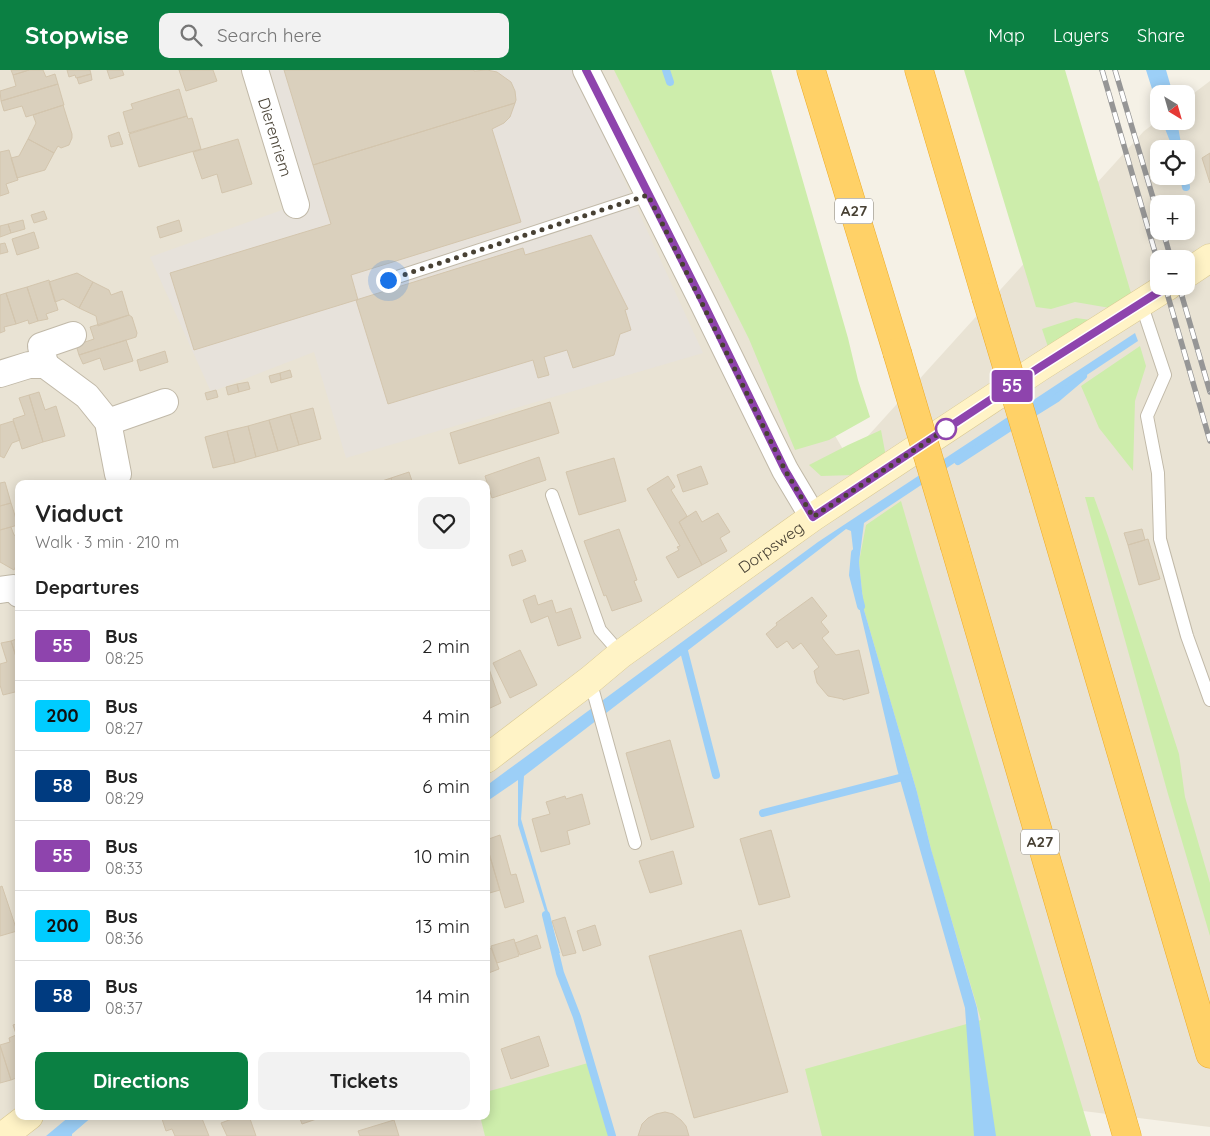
<!DOCTYPE html>
<meta charset="utf-8">
<style>
body{margin:0;font-family:Quicksand,sans-serif;background:#f2f2f2;color:#222;height:100vh;display:flex;flex-direction:column;font-size:19px;white-space:nowrap}
*{box-sizing:border-box;margin:0}
p{font-size:16px;color:#767676}
.icon{flex:none;width:28px;height:28px;fill:none;stroke:currentColor;stroke-width:2;stroke-linecap:round;stroke-linejoin:round}
.map{position:relative;flex:1;overflow:hidden}
.sheet{position:absolute;left:15px;top:410px;width:475px;height:640px;display:flex;flex-direction:column;background:#fff;border-radius:10px;box-shadow:0 2px 12px #0003}
.sheet>*{flex:none}
.badge{padding:0 10px;border-radius:4px;font-size:18px;line-height:32px}
.needle{width:32px;rotate:143deg}
.fabs{position:absolute;left:1150px;top:15px;display:grid;gap:10px}
.fabs a{display:grid;place-items:center;width:45px;height:45px;border-radius:10px;background:#fff;box-shadow:0 2px 12px #0003;font-size:25px}
.you{position:absolute;width:25px;height:25px;margin:-12px;border:4px solid #fff;border-radius:50%;background:#1a73e8;box-shadow:0 0 0 8px #1a73e833}
.map>.badge{position:absolute;translate:-50% -50%;box-shadow:0 0 0 2px #fff}
h2{padding:0 20px;font-size:19px;line-height:45px}
.round{display:grid;place-items:center;flex:none;width:52px;height:52px;border-radius:10px;background:#f2f2f2}
.overview{display:flex;align-items:center;justify-content:space-between;height:85px;padding:0 20px}
h1{font-size:24px;font-weight:700;line-height:38px}
.primary-button{display:flex;gap:10px;margin-top:auto;padding:10px 20px}
.primary-button a{flex:1;height:58px;border-radius:10px;background:#0b8043;color:#fff;font-size:20px;font-weight:700;line-height:58px;text-align:center}
.primary-button a+a{background:#f2f2f2;color:#222}
ul{padding:0;list-style:none}
li{display:flex;align-items:center;gap:15px;height:70px;padding:0 20px;border-top:1px solid #e0e0e0}
li div{flex:1}
li b{display:block;font-size:19px}
li em{font-style:normal}
li .badge{min-width:55px;font-weight:700;text-align:center}
header{display:flex;align-items:center;gap:30px;box-sizing:border-box;height:70px;padding:0 25px;background:#0b8043;color:#fff}
header strong{font-size:24px}
nav{display:flex;gap:28px;margin-inline-start:auto;font-size:18px}
.search{width:350px;height:45px;background:#f2f2f2;display:flex;align-items:center;gap:12px;box-sizing:border-box;padding:0 18px;border-radius:10px;color:#767676;font-size:19px}
.map>svg:first-child{display:block}
</style>
<header>
<strong>Stopwise</strong>
<div class="search"><svg class="icon" aria-label="search" viewBox="0 0 24 24"><circle cx="10" cy="10" r="6"/><path d="M15 15l6 6"/></svg>Search here</div>
<nav><a>Map</a><a>Layers</a><a>Share</a></nav>
</header>
<div class="map">
<svg width="1210" height="1066" viewBox="0 0 1210 1066">
<rect width="100%" height="100%" fill="#f5f1e6"/>
<path fill="#e9e3d4" fill-rule="evenodd" d="M0 0H638L743 207 848 388 1144 61 1159 50V51H1186V29L1210 11V1057L972 1027 910 1066H0ZM1159 79H1186V106H1159ZM1159 134H1186V161H1159ZM1159 189H1186V216H1159ZM19 414H486V1046H19Z"/>
<path fill="#e7e2db" d="M255 0H574L703 283 346 388 314 282 211 322 150 187 296 135Z"/>
<path fill="#cdedab" d="M614 0H771L848 268 858 310 870 347 829 370 795 380 749 269Z
M964 0H1065L1131 223 1110 238 1075 232 1051 239 1036 237Z
M1076 248 1091 250 1048 277 1042 259Z
M1140 276 1146 296 1135 331 1133 401 1099 358 1081 316Z
M881 360 886 387 855 405 821 406 809 395 848 375Z
M1085 427H1094L1108 466 1179 684 1185 727 1210 813V866L1168 724Z
M901 431 917 486 1091 1066H822L805 999 981 950 933 787 917 722 864 540 859 492 866 455Z
M588 993 609 1066H485L480 1046H486V1022Z"/>
<path fill="#9ccff7" d="M1146 0H1166L1173 24H1159V41Z
M1162 51H1177L1182 79H1173Z
M1135 263 1138 271 864 453 859 492 864 540 917 722 931 779 977 938 996 1066H974L965 938 897 699 860 541 851 461 846 459 524 706 521 749 560 883H558L518 755V710L486 732V716L818 472Z
M70 1046H93L72 1064V1066H46Z"/>
<g fill="none" stroke-linecap="round" stroke-linejoin="round">
<path stroke="#9ccff7" stroke-width="8" d="M666 0 670 12
M1184 106 1186 117
M1028 346 1057 328 1083 306
M958 391 1018 352
M855 483 853 505 861 536
M683 577 716 705
M763 743 907 706
M546 845 560 903 577 947 612 1066"/>
</g>
<path fill="#dad0bd" stroke="#d3c5ad" d="M11 0H29L13 5Z
M29 0H43L46 7 55 4 58 14 1 31 0 21 16 16 13 5Z
M67 0H90L91 4 76 8 75 5 69 7Z
M107 0H122L124 5 110 9Z
M179 0H213L217 11 186 21Z
M284 0H474V1L487 0 497 2 511 12 515 21 516 30 515 33 313 95Z
M91 4 92 10 79 14 77 8Z
M58 14 64 35 26 47 22 36 4 41 1 31Z
M179 19 187 46 129 63 123 42 133 39 131 34Z
M515 33 510 47 504 53 492 59 521 152 351 205 358 230H356L194 280 170 203 331 154 313 95Z
M63 35 72 64V68L69 75 61 78 58 76 54 83 28 69 36 53 33 45Z
M187 46 188 49 192 48 201 79 139 97 129 64Z
M119 62 123 74 111 77 108 66Z
M28 69 54 83 45 100 17 108 11 88 19 86Z
M238 69 252 114 222 123 217 104 202 109 193 82Z
M9 80 18 110 6 114 9 123 0 126V82Z
M1210 83V113L1202 88Z
M44 141 47 149 34 153 31 145Z
M23 150 25 159 11 163 8 154Z
M179 150 182 161 160 168 157 157Z
M8 154 11 163 0 167V156Z
M34 162 39 178 17 185 12 169Z
M591 165 628 239 625 240 631 260 620 264 614 285 573 298 567 280 544 287 549 305 538 308 533 290 388 334 356 230 523 178 525 185Z
M5 173 8 182 0 184V174Z
M77 203 93 212 79 238 63 229 55 232 49 212Z
M49 210 58 240 46 244 48 249 38 251 27 217Z
M93 212 109 220 111 225 122 221 129 245 98 256 96 246 79 238Z
M27 217 38 251 29 254 28 250 16 254 6 223Z
M6 223 16 254 4 257 5 261 0 263V225Z
M129 245 132 247 137 263 136 267 79 285 76 275 94 269 90 257Z
M126 270 133 291 104 300 100 288 83 294 79 285Z
M165 281 168 292 140 301 137 290Z
M290 300 292 307 281 310 280 303Z
M280 303 281 310 271 313 269 306Z
M248 312 250 319 239 322 237 314Z
M237 314 239 322 228 325 226 317Z
M216 320 218 327 207 330 205 323Z
M39 322 45 340 56 336 65 366 43 372 29 325Z
M29 325 43 372 22 379 13 349 25 345 19 328Z
M550 332 559 363 459 394 450 363Z
M313 338 321 369 299 375 290 344Z
M290 344 299 375 278 381 269 350Z
M269 350 278 381 256 387 248 356Z
M13 351 20 370 12 373 4 388 0 386V355Z
M248 356 256 387 235 393 227 361Z
M227 361 235 393 213 398 205 367Z
M539 387 546 410 492 428 485 406Z
M614 388 626 431 579 445 566 402Z
M701 396 708 414 683 422 677 405Z
M409 402 413 414H393L391 408Z
M668 406 675 417 671 420 687 446 679 452 702 495 678 508 666 487 679 480 677 477 680 476 647 419Z
M391 408 393 414H373Z
M5 412 11 433 0 436V413Z
M11 433 18 455 0 460V436Z
M696 441 702 452 718 443 730 462 720 468 727 481 702 495 679 452Z
M11 457 14 465 19 468V490L14 500 0 492V460Z
M619 459 637 510 634 511 642 531 612 541 606 525 604 526 584 471Z
M1142 459 1145 470 1128 475 1124 463Z
M1148 469 1160 509 1139 515 1128 475Z
M522 480 526 491 512 496 509 485Z
M535 525 538 535 552 530 556 543 571 538 581 568 558 576 548 546 531 553 523 530Z
M812 527 827 546 821 552 829 562 822 568 836 585 859 580 869 623 843 630V629L828 626 817 613 814 601 819 597 801 573 793 579 787 571 777 578 766 564 777 555 776 553Z
M19 568V596L11 571Z
M11 571 19 596V621L3 625 0 615V594L7 592 1 573Z
M520 580 537 615 510 628 493 593Z
M488 596 501 633 486 640V597Z
M670 670 694 757 651 770 626 683Z
M582 724 590 754 567 761 570 774 541 782 532 749 550 744 546 732 565 726 566 729Z
M771 760 790 827 759 835 740 769Z
M500 765 511 805 516 804 524 832 505 838 486 773V770Z
M486 773 500 820 486 824Z
M673 781 682 814 650 823 639 791Z
M2 816 17 861 0 866V817Z
M565 847 576 883 563 886 552 851Z
M595 855 601 875 583 881 577 861Z
M741 860 788 1022 694 1048 649 886Z
M537 865 541 878 520 885 515 873Z
M514 869 519 886 497 893 491 876Z
M491 878 499 899 486 904V880Z
M19 953V973L13 955Z
M16 965 19 973V1007L11 1010 0 975 10 972 9 968Z
M539 966 549 996 511 1009 501 979Z
M0 976 11 1010 0 1013Z
M665 1042 673 1044 681 1050 686 1056 689 1066H638L642 1054 648 1048 656 1044Z
M166 1046H201L209 1066H175L172 1059 166 1061 162 1049Z
M240 1046H249L256 1066H227L221 1053Z
M299 1046H325L302 1054Z
M394 1050 399 1066H360L358 1061Z"/>
<g fill="none" stroke-linecap="round" stroke-linejoin="round">
<g stroke="#c1b9a8" stroke-width="14">
<path id="lane" d="M388 210 648 125
M1141 233 1165 305 1147 346 1158 403 1160 469 1187 566 1210 630
M552 425 600 560 621 584
M590 610 635 773"/>
</g>
<g stroke="#c1b9a8" stroke-width="28">
<g id="street">
<path id="s1" d="M255 0 296 135"/>
<path d="M586 0 704 235 785 400 813 447"/>
<path d="M45 295 41 276 73 265"/>
<path d="M0 304 29 295H45L87 326 108 352 118 404"/>
<path d="M108 352 165 332"/>
<path d="M0 520 13 518 19 524"/>
</g>
</g>
<g stroke="#d9c891" stroke-width="29">
<g id="secondary">
<path d="M1186 204 1210 188"/>
<path id="s2" d="M486 689 590 610 621 584 813 447 1040 297 1168 216"/>
<path d="M3 1066 29 1046"/>
</g>
</g>
<g stroke="#edab28" stroke-width="29">
<path id="highway" d="M811 0 897 282
M919 0 986 227
M1044 420 1210 984
M955 477 1127 1066"/>
</g>
<use href="#lane" stroke="#fff" stroke-width="12"/>
<use href="#street" stroke="#fff" stroke-width="26"/>
<use href="#secondary" stroke="#fff3c6" stroke-width="28"/>
<use href="#highway" stroke="#ffd167" stroke-width="28"/>
<g stroke="#969696" stroke-width="5.5">
<path id="rail" d="M1102 0 1159 196
M1115 0 1159 148
M1163 161 1171 189
M1165 216 1210 371
M1179 216 1210 322"/>
</g>
<use href="#rail" stroke="#fff" stroke-width="4" stroke-dasharray="11" stroke-linecap="butt"/>
<g stroke="#edab28" stroke-width="29" stroke-linecap="butt">
<path id="highway-bridge" d="M986 227 1044 420
M897 282 955 477"/>
</g>
<use href="#highway-bridge" stroke="#ffd167" stroke-width="28"/>
</g>
<g fill="none" stroke-linecap="round" stroke-linejoin="round">
<g stroke="#fff" stroke-width="11">
<path id="line" d="M586 0 704 234 785 400 813 447 1040 297 1168 216"/>
</g>
<use href="#line" stroke="#8e44ad" stroke-width="8"/>
<path stroke="#484134" stroke-width="5" stroke-dasharray="0 9" d="M388 210 648 125 785 400 813 447 946 359"/>
</g>
<circle fill="#fff" stroke="#8e44ad" stroke-width="2.5" cx="946" cy="359" r="10"/>
<g text-anchor="middle" stroke-width="5" stroke-linejoin="round" paint-order="stroke">
<g fill="#fff" stroke="#7f7a71" stroke-width="1">
<rect x="835" y="128.5" width="38" height="25" rx="4"/>
<rect x="1021" y="759.5" width="38" height="25" rx="4"/>
</g>
<g font-size="15" font-weight="bold" fill="#484134">
<text x="854" y="146">A27</text>
<text x="1040" y="777">A27</text>
</g>
<g font-size="16" fill="#484134" stroke="#fff">
<text dy="6" stroke="none"><textPath href="#s1" startOffset="70">Dierenriem</textPath></text>
<text dy="6" stroke="none"><textPath href="#s2" startOffset="355">Dorpsweg</textPath></text>
</g>
</g>
</svg>
<div class="fabs">
<a><svg class="needle" viewBox="-14 -14 28 28"><path d="M0-13l5 13h-10z" fill="#e53935"/><path d="M0 13l5-13h-10z" fill="#767676"/></svg></a>
<a><svg class="icon" aria-label="locate" viewBox="0 0 24 24"><circle cx="12" cy="12" r="6"/><path d="M12 2v4M12 18v4M2 12h4M18 12h4"/></svg></a>
<a>+</a>
<a>−</a>
</div>
<div class="you" style="left:388px;top:210px"></div>
<b class="badge" style="left:1012px;top:316px;background:#8e44ad;color:#fff">55</b>
<section class="sheet">
<div class="overview"><div><h1>Viaduct</h1><p>Walk · 3 min · 210 m</p></div><a class="round"><svg class="icon" aria-label="heart" viewBox="0 0 24 24"><path d="M12 20l-8-8c-3-5 5-10 8-4 3-6 11-1 8 4z"/></svg></a></div>
<h2>Departures</h2>
<ul>
<li><span class="badge" style="background:#8e44ad;color:#fff">55</span><div><b>Bus</b><p>08:25</p></div><em>2 min</em></li>
<li><span class="badge" style="background:#0cf;color:#111">200</span><div><b>Bus</b><p>08:27</p></div><em>4 min</em></li>
<li><span class="badge" style="background:#003b80;color:#fff">58</span><div><b>Bus</b><p>08:29</p></div><em>6 min</em></li>
<li><span class="badge" style="background:#8e44ad;color:#fff">55</span><div><b>Bus</b><p>08:33</p></div><em>10 min</em></li>
<li><span class="badge" style="background:#0cf;color:#111">200</span><div><b>Bus</b><p>08:36</p></div><em>13 min</em></li>
<li><span class="badge" style="background:#003b80;color:#fff">58</span><div><b>Bus</b><p>08:37</p></div><em>14 min</em></li>
</ul>
<div class="primary-button"><a>Directions</a><a>Tickets</a></div>
</section>
</div>
